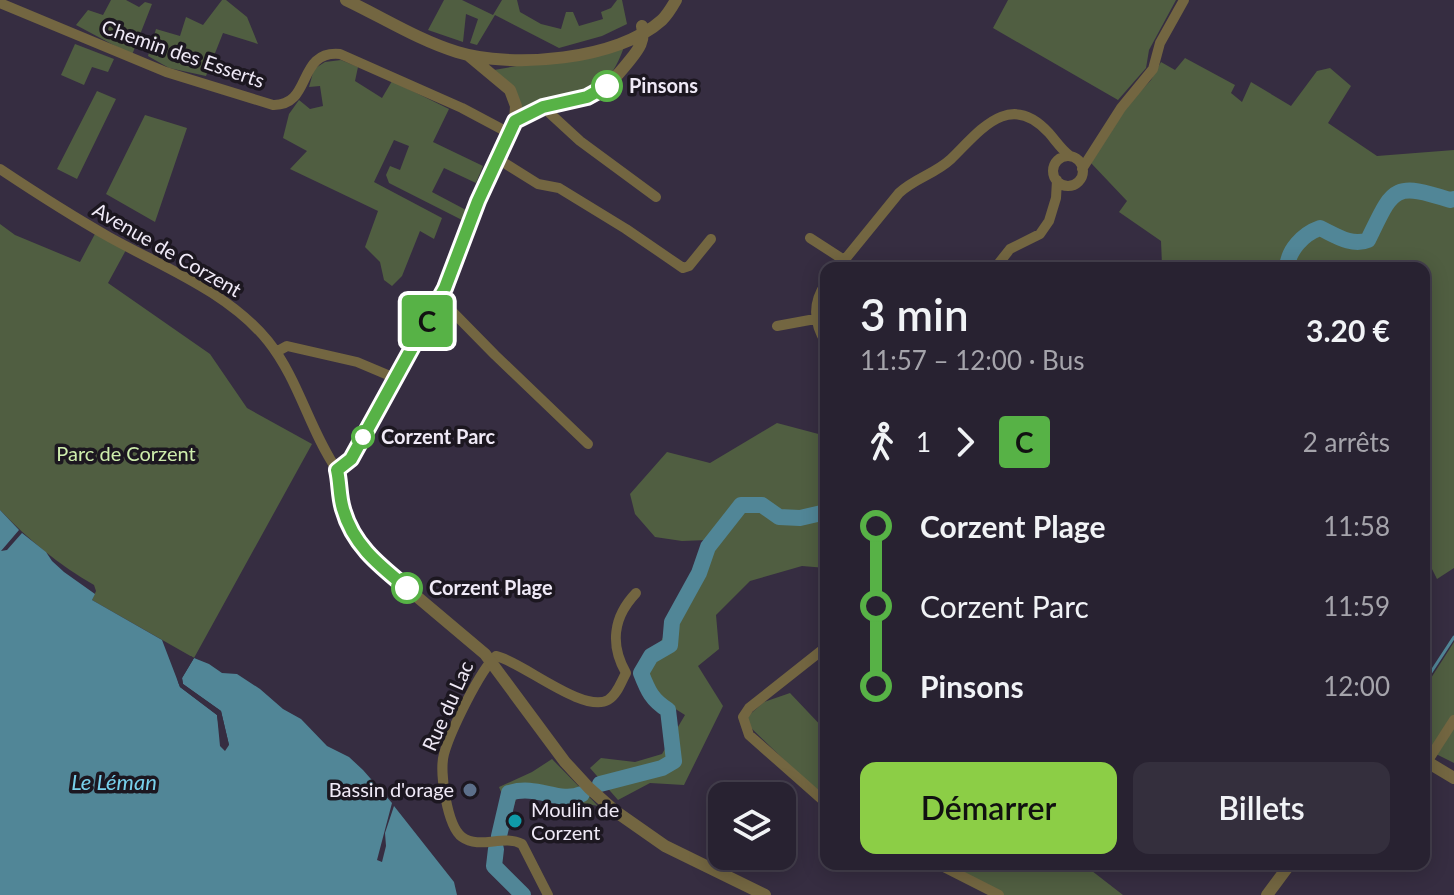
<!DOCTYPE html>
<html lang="fr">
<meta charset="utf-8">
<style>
body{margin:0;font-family:Lato,sans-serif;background:#342f3d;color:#f1f3f6;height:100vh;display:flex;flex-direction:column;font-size:30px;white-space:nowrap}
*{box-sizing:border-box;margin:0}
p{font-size:26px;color:#a5a4ab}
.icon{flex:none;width:44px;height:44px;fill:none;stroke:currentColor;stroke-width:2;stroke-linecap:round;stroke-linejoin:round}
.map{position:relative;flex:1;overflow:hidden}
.side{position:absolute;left:820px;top:262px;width:610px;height:608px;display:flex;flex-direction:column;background:#282231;border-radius:16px;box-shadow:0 4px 20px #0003,0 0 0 2px #443f4d}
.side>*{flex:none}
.badge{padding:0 16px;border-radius:6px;font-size:28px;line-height:52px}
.tools{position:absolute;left:708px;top:782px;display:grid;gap:16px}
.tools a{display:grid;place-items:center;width:88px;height:88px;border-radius:16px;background:#282231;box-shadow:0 4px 20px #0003,0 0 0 2px #443f4d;font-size:40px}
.map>.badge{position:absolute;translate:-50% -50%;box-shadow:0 0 0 4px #fff}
.legs{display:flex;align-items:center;gap:12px;height:88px;padding:0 40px;font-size:26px}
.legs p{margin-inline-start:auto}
.summary{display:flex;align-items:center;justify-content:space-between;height:136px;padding:0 40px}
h1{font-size:44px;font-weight:600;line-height:60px}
.button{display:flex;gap:16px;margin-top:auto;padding:16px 40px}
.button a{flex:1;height:92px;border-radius:16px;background:#8cce46;color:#111;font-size:32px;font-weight:600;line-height:92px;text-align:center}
.button a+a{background:#342f3d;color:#f1f3f6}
ul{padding:0 40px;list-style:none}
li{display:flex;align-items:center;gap:28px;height:80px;font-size:30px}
li i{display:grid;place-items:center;width:12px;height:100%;margin:0 10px;background:currentColor}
li i::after{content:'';width:20px;height:20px;margin:-10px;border:6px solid;border-radius:50%;background:#282231}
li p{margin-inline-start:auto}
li:first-child i{background:linear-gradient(#0000 50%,currentColor 0)}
li:last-child i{background:linear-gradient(currentColor 50%,#0000 0)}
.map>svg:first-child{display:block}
</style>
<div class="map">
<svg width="1454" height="895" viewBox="0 0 1454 895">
<rect width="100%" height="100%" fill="#362d41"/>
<path fill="#505e41" d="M111 0H126L139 7 145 2 152 4 132 55 76 25 88 10 103 15Z
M222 0H226L247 17 258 44 223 33 206 76 169 68 148 56 156 29 180 36 186 17 203 25Z
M444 0H462L493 15 502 0H517L520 12 541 24 561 29 566 12H573L579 26 603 19 601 12 611 8 617 0H622L627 24 602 36 559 48 495 15 477 45 470 43 478 19 466 14 463 42 428 30Z
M1008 0H1176L1149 50 1146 68 1118 100 993 28Z
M75 44 114 59 108 72 92 67 84 85 61 75Z
M624 47C610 87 595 90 557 98 545 101 533 106 520 111L516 92 494 70Z
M1185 58 1235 85 1231 93 1242 102 1251 82 1291 106 1317 71 1330 68 1351 86 1328 123 1377 156 1454 150V568L1437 579 1430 565 1428 527 1424 524V458L1428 456 1424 440V268H1152L1162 265 1161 241 1119 212 1127 201 1091 163 1128 105 1151 80 1161 62 1175 70Z
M341 60 358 67 355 81 382 98 392 81 449 109 433 142 483 166 476 183 444 168 432 192 466 210 462 220 389 183 386 175 390 166 400 170 409 146 394 140 374 182 442 218 434 239 420 231 402 276 392 286 384 280 380 262 365 247 378 211 290 169 307 151 283 138 289 114 299 100 310 109 323 106 320 86 309 87 314 69 325 62Z
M97 91 116 99 77 179 57 169Z
M145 115 187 128 155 222 106 194Z
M0 224 15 235 80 262 96 232 126 250 108 283 210 354 247 408 312 444 194 658 92 600 96 591 94 585C59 565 28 539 0 510Z
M777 423 826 436V568L802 566 750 581 716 615 719 649 698 666 723 706 684 785 650 783 618 800 590 768 601 758 635 762 662 754 685 715 658 698 646 674 708 540 682 541 655 537 635 514 630 494 667 452 710 463Z
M1454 642V763L1424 748V689Z
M790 693 826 731V796L803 778 748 725 747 717 764 702Z
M552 759 598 806 540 795 517 796 504 837 493 839 504 799 499 787 532 772Z
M944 864H1083L1123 895H1003Z"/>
<path fill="#518697" d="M0 510 19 530 1 551 7 550 22 533 46 552 52 561 64 572 95 594 92 600 162 640 180 687 217 715 221 742 229 745 221 711 183 684 182 678 194 658 209 664 222 673 237 674 260 689 283 709 301 719 327 746 349 757 363 770 392 803 377 860 382 862 386 846 385 833 394 806 454 882 457 895H0Z"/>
<path fill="#362d41" d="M191 656 194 658 182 678 183 684 221 711 229 745 225 751 220 746 217 715 180 687 178 682 177 676Z"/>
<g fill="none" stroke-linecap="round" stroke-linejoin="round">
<path stroke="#518697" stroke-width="3" d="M1424 683 1454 637"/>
<path stroke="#518697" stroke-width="16" d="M1287 268C1288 250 1303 234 1320 228 1335 235 1352 247 1368 240 1393 189 1392 181 1450 200L1454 199
M600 784 662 768 674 761 668 710C652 700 648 691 641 673L651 656 670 645 672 622 699 573 708 547 741 505H762L779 517 800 518 826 512
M499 836 509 793C538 784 558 804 582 794
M496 849 494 866 523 895"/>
<path stroke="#736641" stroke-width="10" d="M0 3 166 72 273 105C313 106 296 50 340 54L462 108 509 133
M543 107 580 141 656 197
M1053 171a15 15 0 1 1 30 0a15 15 0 1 1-30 0Z
M498 159 538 184 559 188 626 229 683 268 689 266 711 239
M0 169C36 193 72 216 109 237 163 267 228 292 268 341 299 380 309 429 337 470
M1082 169 1121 108 1153 69 1160 43 1184 0
M810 238 844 260
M838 268 899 193C915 178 935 174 951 159 979 132 1009 89 1049 133 1056 141 1061 149 1070 156
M995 268 1010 249 1040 234 1049 221 1056 198 1057 180
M826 283C812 303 813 322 826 343
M439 298 495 355 588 444
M777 326 815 319
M276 352 287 346 357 362 395 378
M826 647 749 708 743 717 749 735 826 803
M1427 762 1454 720
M938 864 999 895
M710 866 722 843
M548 895 522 844C503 834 480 850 462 837 447 826 439 771 444 754 450 732 480 670 496 656 521 661 583 714 608 700 617 695 621 682 626 673 610 645 613 617 636 593"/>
<path stroke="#736641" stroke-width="12" d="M346 0C382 17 418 40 457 52 512 69 618 60 662 20 668 14 672 7 676 0
M468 55 510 90 516 106 515 121 478 201 445 288 353 454 337 470 343 509 364 552 485 654 565 762 589 788 615 811 665 846 765 895
M515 121C535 104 563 106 587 97 606 90 618 75 630 60 639 49 645 41 642 26
M1424 760 1454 778
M1267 895 1290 864"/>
</g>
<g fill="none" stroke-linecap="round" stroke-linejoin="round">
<g stroke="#fff" stroke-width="18">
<path id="line-1" d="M407 588C379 565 353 545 343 509 339 496 340 483 337 470L351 459 445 288 478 201 515 121 543 107 587 97 607 86"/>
</g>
<use href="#line-1" stroke="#57b246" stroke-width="12"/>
</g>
<g fill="#fff" stroke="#57b246" stroke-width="4">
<circle cx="607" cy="86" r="14"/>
<circle cx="363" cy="437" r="10"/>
<circle cx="407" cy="588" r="14"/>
</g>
<circle fill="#5c6f8a" stroke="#1c1720" stroke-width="3" cx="470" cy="790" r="8"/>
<circle fill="#0f9aa8" stroke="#1c1720" stroke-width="3" cx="515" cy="821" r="8"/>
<g text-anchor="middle" stroke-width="7" stroke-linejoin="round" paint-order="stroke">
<g font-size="20" fill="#efe9f6" stroke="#1c1720">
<text transform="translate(183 54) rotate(19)" y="7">Chemin des Esserts</text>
<text transform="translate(167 250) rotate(30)" y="7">Avenue de Corzent</text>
<text transform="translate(448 706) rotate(-66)" y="7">Rue du Lac</text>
</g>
<g font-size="20" font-weight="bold" fill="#efe9f6" stroke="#1c1720" text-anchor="start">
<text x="629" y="93">Pinsons</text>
<text x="381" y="444">Corzent Parc</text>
<text x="429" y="595">Corzent Plage</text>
</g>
<g font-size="20" fill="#ceedac" stroke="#1c1720">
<text x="126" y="461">Parc de Corzent</text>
</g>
<g font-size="20" fill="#efe9f6" stroke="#1c1720" text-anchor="end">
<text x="454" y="797">Bassin d'orage</text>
<text x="531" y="817" text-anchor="start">Moulin de<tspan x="531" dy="23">Corzent</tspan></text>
</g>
<g font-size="22" font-style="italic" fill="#78d0eb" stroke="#1c1720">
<text x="114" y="790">Le Léman</text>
</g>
</g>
</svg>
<div class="tools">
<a><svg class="icon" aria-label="layers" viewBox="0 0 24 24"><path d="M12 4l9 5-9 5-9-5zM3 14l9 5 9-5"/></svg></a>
</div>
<b class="badge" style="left:427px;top:321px;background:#57b246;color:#111">C</b>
<section class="side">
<div class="summary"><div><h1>3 min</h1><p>11:57 – 12:00 · Bus</p></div><b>3.20 €</b></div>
<div class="legs"><svg class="icon" aria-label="walk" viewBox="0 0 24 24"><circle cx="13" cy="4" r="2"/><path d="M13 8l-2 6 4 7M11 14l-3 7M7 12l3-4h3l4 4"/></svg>1<svg class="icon" aria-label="forward" viewBox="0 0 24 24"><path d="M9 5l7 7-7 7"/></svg><b class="badge" style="background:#57b246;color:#111">C</b><p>2 arrêts</p></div>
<ul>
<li><i style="color:#57b246"></i><b>Corzent Plage</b><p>11:58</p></li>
<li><i style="color:#57b246"></i><span>Corzent Parc</span><p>11:59</p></li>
<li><i style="color:#57b246"></i><b>Pinsons</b><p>12:00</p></li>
</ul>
<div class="button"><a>Démarrer</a><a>Billets</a></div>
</section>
</div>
